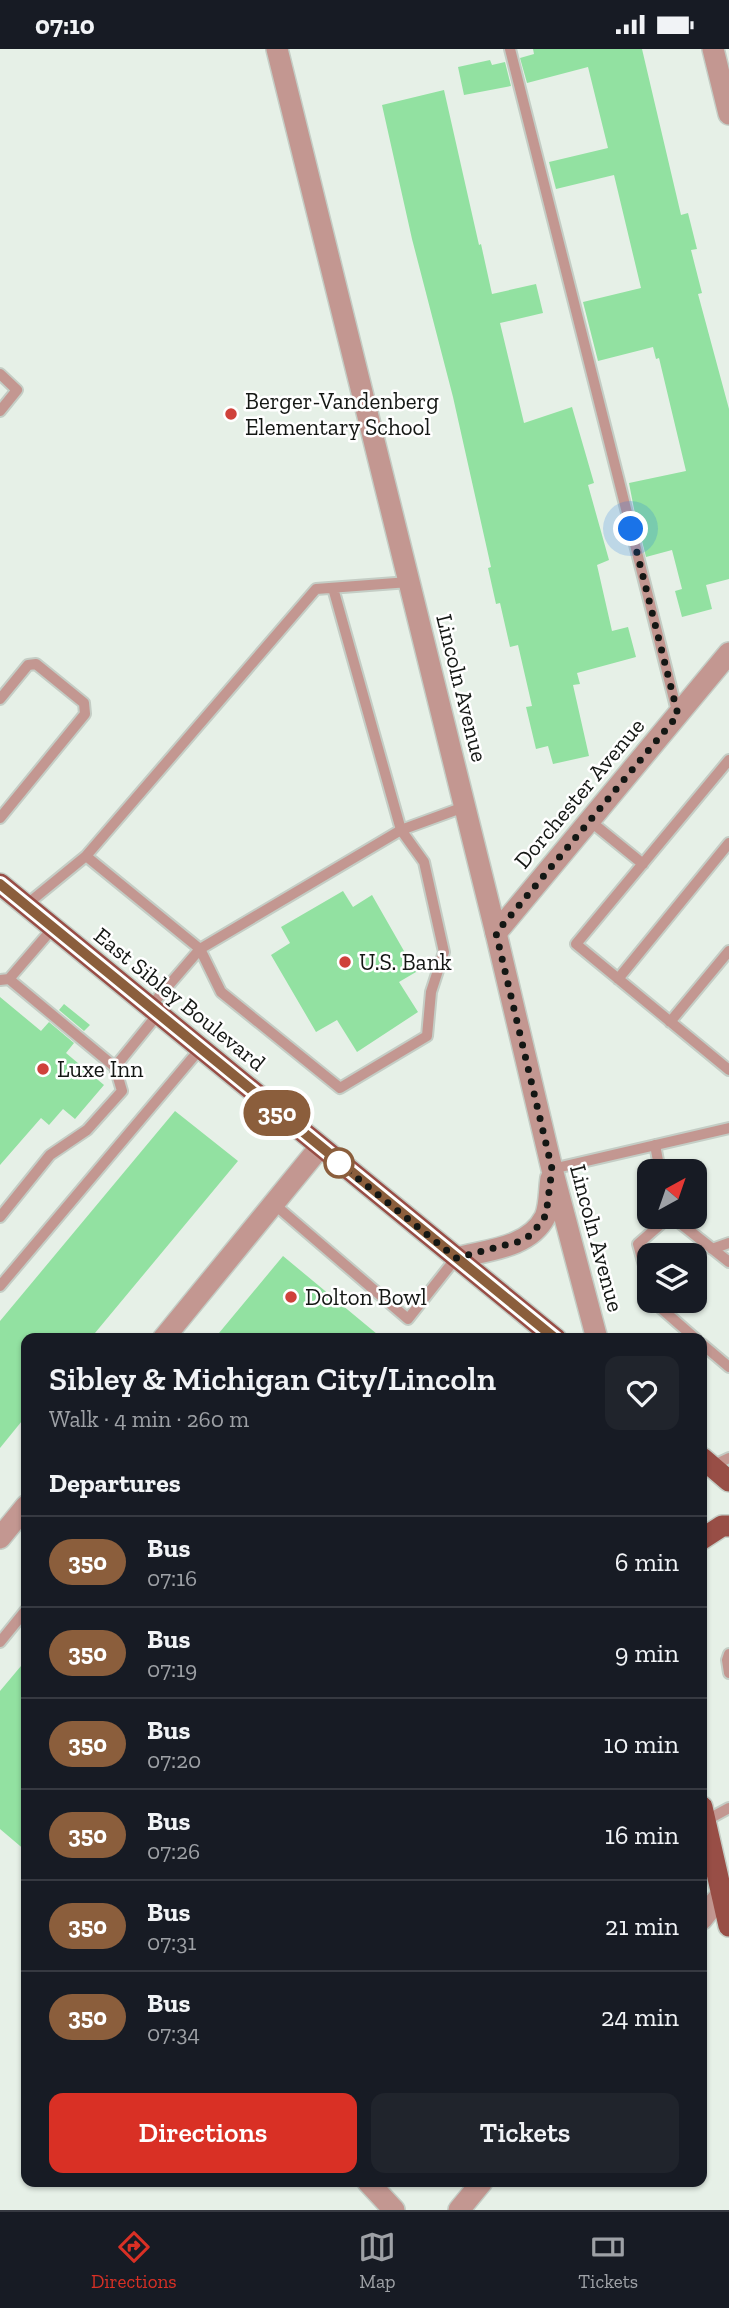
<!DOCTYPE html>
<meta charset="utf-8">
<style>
body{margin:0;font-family:"Zilla Slab",serif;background:#20242c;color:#f1f3f6;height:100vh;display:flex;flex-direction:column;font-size:26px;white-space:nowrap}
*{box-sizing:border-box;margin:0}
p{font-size:23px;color:#9ea1a6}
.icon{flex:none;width:38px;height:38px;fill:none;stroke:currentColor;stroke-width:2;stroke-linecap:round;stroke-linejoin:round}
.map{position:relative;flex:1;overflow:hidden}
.details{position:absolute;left:21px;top:1284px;width:686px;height:854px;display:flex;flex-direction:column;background:#171b24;border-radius:14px;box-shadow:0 2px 5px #0004}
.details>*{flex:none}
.badge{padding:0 14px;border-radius:23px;font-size:24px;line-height:46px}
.needle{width:46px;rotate:40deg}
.fabs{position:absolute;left:637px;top:1110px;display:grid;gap:14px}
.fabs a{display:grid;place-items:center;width:70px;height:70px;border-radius:14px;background:#171b24;box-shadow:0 2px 5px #0004;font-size:35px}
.you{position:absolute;width:35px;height:35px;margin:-18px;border:5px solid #fff;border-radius:50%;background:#1a73e8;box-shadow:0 0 0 10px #1a73e833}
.map>.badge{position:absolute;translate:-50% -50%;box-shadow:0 0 0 4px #fff}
h2{padding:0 28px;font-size:26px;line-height:63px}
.round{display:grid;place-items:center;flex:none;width:74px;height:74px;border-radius:14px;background:#20242c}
.overview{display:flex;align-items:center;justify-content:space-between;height:119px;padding:0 28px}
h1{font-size:33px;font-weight:600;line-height:52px}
.cta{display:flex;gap:14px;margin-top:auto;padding:14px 28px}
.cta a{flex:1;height:80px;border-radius:14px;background:#d93025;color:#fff;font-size:28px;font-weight:600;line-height:80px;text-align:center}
.cta a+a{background:#20242c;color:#f1f3f6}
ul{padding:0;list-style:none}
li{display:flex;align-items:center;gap:21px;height:91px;padding:0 28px;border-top:2px solid #363941}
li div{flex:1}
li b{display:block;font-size:26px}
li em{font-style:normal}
li .badge{min-width:77px;font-weight:700;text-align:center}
.status{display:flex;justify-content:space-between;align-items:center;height:49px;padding:0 35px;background:#171b24;direction:ltr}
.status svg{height:19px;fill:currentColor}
.tab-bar{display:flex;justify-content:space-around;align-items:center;height:98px;border-top:2px solid #363941;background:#171b24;font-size:19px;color:#9ea1a6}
.tab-bar a{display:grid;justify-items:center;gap:4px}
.tab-bar .current{color:#d93025}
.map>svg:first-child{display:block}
</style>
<div class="status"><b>07:10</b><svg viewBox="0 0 49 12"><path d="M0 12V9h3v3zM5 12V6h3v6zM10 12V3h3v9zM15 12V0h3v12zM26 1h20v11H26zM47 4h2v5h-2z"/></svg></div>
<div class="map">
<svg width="729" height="2161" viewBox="0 0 729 2161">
<rect width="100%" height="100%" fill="#e6f0e7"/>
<path fill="#92e1a1" d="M533 0H642L681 166 688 164 697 200 691 201 702 244 698 245 729 360V530L706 536 712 560 682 568 675 542 682 540 672 501 646 508 634 460 629 434 686 422 659 309 656 310 653 298 598 312 583 253 641 239 614 126 556 140 549 113 608 99 588 18 527 34 520 9 534 5Z
M490 11 492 16 505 13 511 37 464 46 458 18Z
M444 41 479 196 481 195 492 245 536 235 543 264 500 274 524 374 572 358 594 434 588 436 609 511 597 516 612 582 628 578 636 608 577 624 580 635 573 636 589 707 553 715 548 697 536 700 526 658 532 657 518 596 510 598 500 554 496 555 488 519 491 518 453 348 412 190 382 56Z
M343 842 353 858 372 846 416 923 399 933 418 963 357 1003 337 971 316 983 271 906 290 894 281 878Z
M0 948 41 982 49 973 74 994 66 1004 104 1036 75 1070 63 1060 49 1076 41 1069 0 1116Z
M64 955 90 976 84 982 59 961Z
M175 1062 238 1112 90 1290H26V1367L0 1399V1272Z
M283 1207 383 1290H214Z
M26 1611V1802L0 1780V1642Z"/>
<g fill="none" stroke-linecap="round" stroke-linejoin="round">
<g stroke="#c4cdc5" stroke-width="14">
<path id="service" d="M510 0 678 666
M0 325 17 341 0 362
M333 539 401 781 464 758
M0 650 28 616 36 615 84 654 85 665 0 769
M729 711 576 895 729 1021
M590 772 643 815
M86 807 200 900 221 943 340 1039 427 987 431 943 444 903 424 813 401 781 200 900 150 958
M26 856 86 807 316 540 409 533
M618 930 729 794
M0 931 9 930 53 879
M670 973 729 902
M115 1018 158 965
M655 1096 660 1122
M552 1120 729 1079
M274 1155 408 1270 456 1209
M671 1167 729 1213
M0 1168 50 1106 87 1081 122 1042 115 1018 9 930
M712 1200 729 1194
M649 1234 638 1195 670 1167
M0 1237 200 1000
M654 1251 655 1254 696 1290
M702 1295 729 1318
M712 1417 729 1409
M0 1593 26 1561
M729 1605 727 1611 729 1624
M705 1772 729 1759"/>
</g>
<g stroke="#c4cdc5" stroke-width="24">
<path id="minor" d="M713 0 729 65
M496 884 729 604
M163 1290 320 1098
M0 1489 26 1457
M702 1870 721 1846
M368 2133 394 2161
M459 2161 482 2133"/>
</g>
<g stroke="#c4cdc5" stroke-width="24">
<path id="tertiary" d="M277 0 496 884 552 1120 597 1290
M456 1209C487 1201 529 1199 545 1168 550 1157 549 1141 551 1129"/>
</g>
<g stroke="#c4cdc5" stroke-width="24">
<path id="primary" d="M0 835 556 1290
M702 1409 729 1432
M702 1490 722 1477H729
M702 1758 729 1877"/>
</g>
<use href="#service" stroke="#c39791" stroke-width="10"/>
<use href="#minor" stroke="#c39791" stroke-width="21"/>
<use href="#tertiary" stroke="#c39791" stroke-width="21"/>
<use href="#primary" stroke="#984e46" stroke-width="21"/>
</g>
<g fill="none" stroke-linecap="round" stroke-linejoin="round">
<g stroke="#fff" stroke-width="16">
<path id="line" d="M0 835 556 1290"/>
</g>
<use href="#line" stroke="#8b5e3c" stroke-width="10"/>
<path stroke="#141714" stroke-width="7" stroke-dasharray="0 12.6" d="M339 1114 456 1209 521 1192 532 1185 546 1166 552 1120 496 884 678 666 631 480"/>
</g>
<g fill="#cf413a" stroke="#fff" stroke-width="2.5">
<circle cx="231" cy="365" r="7"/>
<circle cx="345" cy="913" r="7"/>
<circle cx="43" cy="1020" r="7"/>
<circle cx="291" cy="1248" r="7"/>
</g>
<circle fill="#fff" stroke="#8b5e3c" stroke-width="3.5" cx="339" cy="1114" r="14"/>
<g text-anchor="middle" stroke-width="5" stroke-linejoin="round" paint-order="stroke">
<g font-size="23" fill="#141714" stroke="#fff" text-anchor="start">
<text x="245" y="360">Berger-Vandenberg<tspan x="245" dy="26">Elementary School</tspan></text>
<text x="359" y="921">U.S. Bank</text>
<text x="57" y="1028">Luxe Inn</text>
<text x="305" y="1256">Dolton Bowl</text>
</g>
<g font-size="23" fill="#141714" stroke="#fff">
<text transform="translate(462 639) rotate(76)" y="8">Lincoln Avenue</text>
<text transform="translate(579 744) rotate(-50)" y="8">Dorchester Avenue</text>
<text transform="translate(180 950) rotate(39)" y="8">East Sibley Boulevard</text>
<text transform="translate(597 1189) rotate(75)" y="8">Lincoln Avenue</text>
</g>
</g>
</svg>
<div class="fabs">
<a><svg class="needle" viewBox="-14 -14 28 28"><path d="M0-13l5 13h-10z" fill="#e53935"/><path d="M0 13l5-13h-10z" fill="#9ea1a6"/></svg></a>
<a><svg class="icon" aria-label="layers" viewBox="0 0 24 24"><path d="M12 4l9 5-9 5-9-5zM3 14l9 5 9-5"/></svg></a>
</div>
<div class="you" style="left:631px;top:480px"></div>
<b class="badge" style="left:277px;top:1064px;background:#8b5e3c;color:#fff">350</b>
<section class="details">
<div class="overview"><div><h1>Sibley &amp; Michigan City/Lincoln</h1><p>Walk · 4 min · 260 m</p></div><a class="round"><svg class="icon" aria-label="heart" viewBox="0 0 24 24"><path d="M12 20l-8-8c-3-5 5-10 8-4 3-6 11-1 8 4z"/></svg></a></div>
<h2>Departures</h2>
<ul>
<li><span class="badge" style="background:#8b5e3c;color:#fff">350</span><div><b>Bus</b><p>07:16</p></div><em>6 min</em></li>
<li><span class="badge" style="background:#8b5e3c;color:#fff">350</span><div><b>Bus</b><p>07:19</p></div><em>9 min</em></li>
<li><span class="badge" style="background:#8b5e3c;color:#fff">350</span><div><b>Bus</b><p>07:20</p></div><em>10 min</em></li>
<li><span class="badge" style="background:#8b5e3c;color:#fff">350</span><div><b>Bus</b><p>07:26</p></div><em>16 min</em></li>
<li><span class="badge" style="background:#8b5e3c;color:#fff">350</span><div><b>Bus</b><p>07:31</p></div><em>21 min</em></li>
<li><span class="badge" style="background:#8b5e3c;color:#fff">350</span><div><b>Bus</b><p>07:34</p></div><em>24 min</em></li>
</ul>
<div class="cta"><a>Directions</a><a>Tickets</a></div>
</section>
</div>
<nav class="tab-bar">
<a class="current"><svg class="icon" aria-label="directions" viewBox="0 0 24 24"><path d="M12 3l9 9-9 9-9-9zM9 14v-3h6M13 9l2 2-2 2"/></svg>Directions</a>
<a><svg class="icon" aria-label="map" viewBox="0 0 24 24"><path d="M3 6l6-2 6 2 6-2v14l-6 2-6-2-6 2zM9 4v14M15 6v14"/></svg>Map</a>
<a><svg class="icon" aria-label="tickets" viewBox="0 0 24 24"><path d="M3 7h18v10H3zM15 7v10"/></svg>Tickets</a>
</nav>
